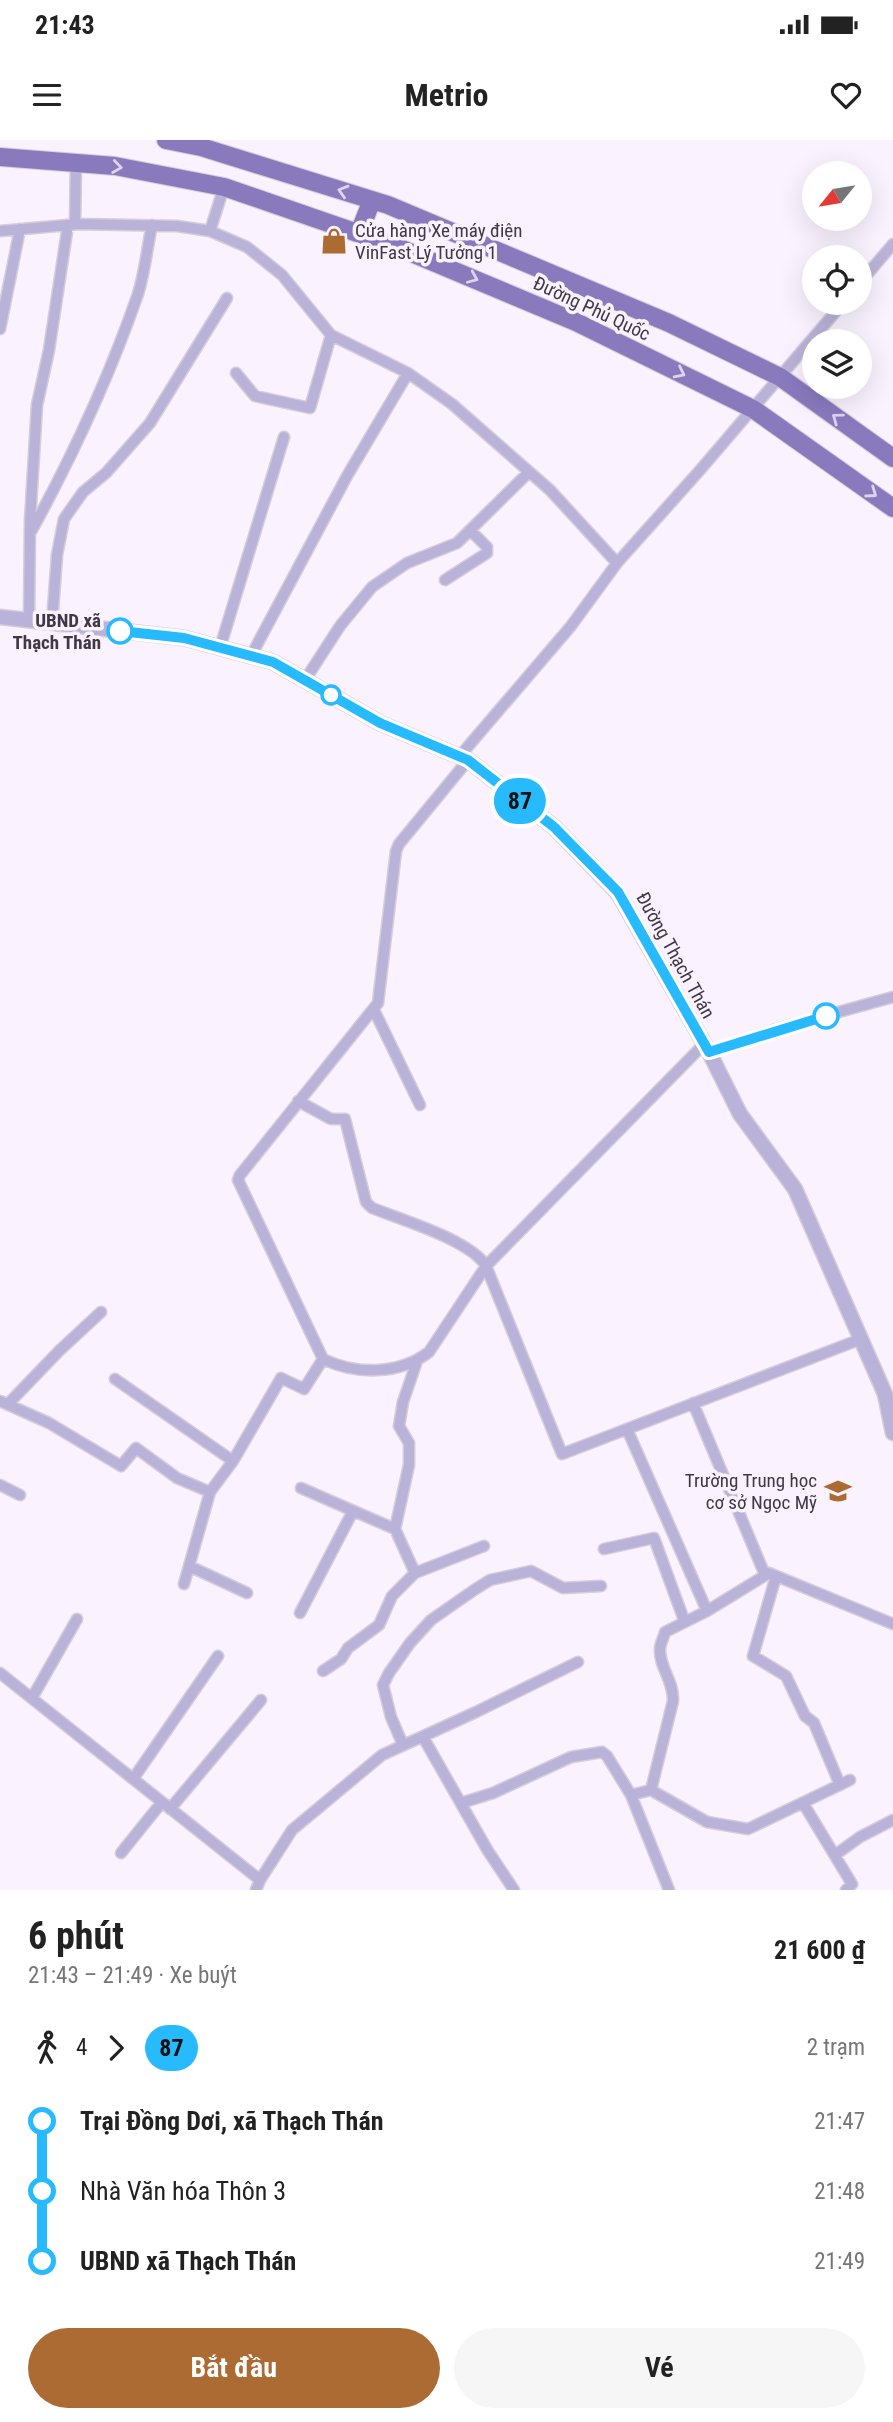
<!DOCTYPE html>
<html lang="vi">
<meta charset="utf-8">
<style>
body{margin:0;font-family:"Roboto Condensed",sans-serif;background:#f6f6f6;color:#222;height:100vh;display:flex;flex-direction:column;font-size:26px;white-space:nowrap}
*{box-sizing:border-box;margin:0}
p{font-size:23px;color:#767676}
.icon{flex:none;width:38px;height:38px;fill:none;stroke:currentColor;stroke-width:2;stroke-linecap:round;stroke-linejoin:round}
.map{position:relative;height:1750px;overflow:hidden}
.sheet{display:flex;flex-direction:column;background:#fff;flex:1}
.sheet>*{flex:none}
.badge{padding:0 14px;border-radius:23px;font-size:24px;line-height:46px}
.needle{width:46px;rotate:240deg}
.buttons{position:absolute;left:802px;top:21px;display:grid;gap:14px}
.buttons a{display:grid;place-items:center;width:70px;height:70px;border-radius:50%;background:#fff;box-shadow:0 7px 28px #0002;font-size:35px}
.map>.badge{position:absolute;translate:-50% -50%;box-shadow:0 0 0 4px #fff}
.legs{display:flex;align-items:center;gap:10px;height:77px;padding:0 28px;font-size:23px}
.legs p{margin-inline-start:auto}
.overview{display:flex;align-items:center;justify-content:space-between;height:119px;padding:0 28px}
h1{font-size:38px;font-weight:700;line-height:52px}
.cta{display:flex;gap:14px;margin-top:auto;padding:14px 28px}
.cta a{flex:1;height:80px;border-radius:42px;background:#ab6b33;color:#fff;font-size:28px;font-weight:700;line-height:80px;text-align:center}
.cta a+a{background:#f6f6f6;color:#222}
ul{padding:0 28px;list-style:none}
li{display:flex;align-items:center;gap:24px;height:70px;font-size:26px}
li i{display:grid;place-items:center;width:10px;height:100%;margin:0 9px;background:currentColor}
li i::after{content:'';width:18px;height:18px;margin:-9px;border:5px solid;border-radius:50%;background:#fff}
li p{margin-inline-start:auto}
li:first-child i{background:linear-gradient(#0000 50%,currentColor 0)}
li:last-child i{background:linear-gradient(currentColor 50%,#0000 0)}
.status{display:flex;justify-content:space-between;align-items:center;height:49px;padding:0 35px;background:#fff;direction:ltr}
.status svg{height:19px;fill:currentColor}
header{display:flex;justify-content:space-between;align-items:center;height:91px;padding:0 28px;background:#fff;font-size:32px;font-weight:700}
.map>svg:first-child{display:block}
</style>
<div class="status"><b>21:43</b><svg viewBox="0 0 49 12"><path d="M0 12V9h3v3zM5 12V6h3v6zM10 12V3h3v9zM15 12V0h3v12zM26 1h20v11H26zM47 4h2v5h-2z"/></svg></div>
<header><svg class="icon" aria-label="menu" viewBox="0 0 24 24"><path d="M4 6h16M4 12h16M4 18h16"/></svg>Metrio<svg class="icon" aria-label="heart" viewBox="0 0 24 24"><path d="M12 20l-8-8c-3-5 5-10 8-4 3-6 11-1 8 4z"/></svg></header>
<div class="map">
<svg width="893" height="1750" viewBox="0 0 893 1750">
<rect width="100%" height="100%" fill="#faf2fe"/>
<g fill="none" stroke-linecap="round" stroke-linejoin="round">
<g stroke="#d5cdd9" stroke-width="13">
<path id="minor" d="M75 84 76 23
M0 91 79 84 177 86 210 91 247 107 282 135 331 195 408 233 452 264 550 350 617 423
M210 91 224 47
M859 144 893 104
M0 189 20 89
M236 233 255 256 310 268 331 195
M32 390C73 315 110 235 138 154 145 132 147 108 152 85
M445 440 487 413V407L471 391
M29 481 30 381 37 265 49 210 68 85
M52 483 57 415 64 379 83 352 106 333 150 283 227 158
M220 508 284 297
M251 516 347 336 408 233
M305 540 340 486 372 447 407 423 457 403 529 332
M459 617 571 486 617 423 701 329 843 163
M468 620 399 704 396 711 378 863 240 1035 238 1040 323 1219C356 1235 399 1235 429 1212L486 1126 704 904
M374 870 420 965
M709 912 777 889 893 857
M298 961 331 979H345L366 1062 372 1068C402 1080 470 1100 486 1126L562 1314 861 1199
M115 1239 233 1321 210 1352
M0 1261 49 1283 121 1326 136 1308 177 1338 210 1352 184 1444
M693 1263 765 1435
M8 1264 59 1211 101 1172
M627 1289 707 1471
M233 1321 281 1238 304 1249 323 1219
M0 1345 20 1355
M301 1348 395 1389 409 1325V1303L399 1286 403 1262 417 1221
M395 1389 415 1433
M604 1409 654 1398 684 1480
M189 1426 247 1453
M776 1436 753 1516 786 1536 805 1576 814 1583 840 1645
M300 1473 353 1371
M323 1531 341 1519 348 1508 379 1485 392 1456 415 1433 484 1406
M0 1533 260 1740
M32 1558 77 1479
M423 1597 488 1711 514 1750
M403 1605 391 1577 383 1545 389 1533 410 1503 431 1480 474 1450 490 1440 531 1431 563 1448 601 1446
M133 1639 218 1516
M651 1650 707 1682 748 1689 850 1640
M631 1655 651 1650 673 1561C674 1541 659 1527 660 1509 660 1504 664 1497 665 1492L707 1471 769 1433 893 1484
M461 1663 493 1653 571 1617 602 1612 607 1616 631 1655 669 1750
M803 1663 852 1744 846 1750
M170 1669 261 1560
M121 1713 162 1662
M835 1715 860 1697 893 1680
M256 1750 260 1740 292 1690 382 1615 476 1572 578 1522"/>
</g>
<g stroke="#d5cdd9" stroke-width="17">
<path id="tertiary" d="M0 477 184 498 273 522 380 583 468 620 554 687 618 753 709 912 740 974 795 1049 885 1254 893 1293"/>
</g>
<g stroke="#d5cdd9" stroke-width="20">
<path id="primary" d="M166 0 201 7 388 65 669 183 780 237 893 318
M0 17 115 26 224 47 395 106 576 182 753 269 893 368
M359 93 372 60"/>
</g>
<use href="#minor" stroke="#bab3d9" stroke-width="10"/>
<use href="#tertiary" stroke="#bab3d9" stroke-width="14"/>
<use href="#primary" stroke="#897abe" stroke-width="18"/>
</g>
<defs><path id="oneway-chevron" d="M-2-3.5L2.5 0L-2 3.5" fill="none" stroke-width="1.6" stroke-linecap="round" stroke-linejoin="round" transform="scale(1.75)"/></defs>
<g stroke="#ded4ee">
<use href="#oneway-chevron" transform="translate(117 27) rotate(8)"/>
<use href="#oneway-chevron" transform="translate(343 51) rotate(-163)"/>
<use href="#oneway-chevron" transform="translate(473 138) rotate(23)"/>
<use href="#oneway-chevron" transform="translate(680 233) rotate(26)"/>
<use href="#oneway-chevron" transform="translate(837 278) rotate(-144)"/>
<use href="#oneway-chevron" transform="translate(872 353) rotate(35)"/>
</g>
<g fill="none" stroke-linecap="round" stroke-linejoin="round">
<g stroke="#fff" stroke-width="16">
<path id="line-1" d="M120 491 184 498 273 522 380 583 468 620 554 687 618 752 709 912 826 876"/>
</g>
<use href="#line-1" stroke="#27baff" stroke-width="10"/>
</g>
<defs>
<g id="shop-bare" transform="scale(2.1)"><path d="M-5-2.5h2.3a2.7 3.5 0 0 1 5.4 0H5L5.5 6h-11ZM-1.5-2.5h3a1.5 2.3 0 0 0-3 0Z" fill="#ab6b33" stroke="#faf2fe" stroke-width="2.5" paint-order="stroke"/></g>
<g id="school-bare" transform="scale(2.1)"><path d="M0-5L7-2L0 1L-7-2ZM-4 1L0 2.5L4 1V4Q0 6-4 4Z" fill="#ab6b33" stroke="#faf2fe" stroke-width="2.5" paint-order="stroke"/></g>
</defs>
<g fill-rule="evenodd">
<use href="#shop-bare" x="334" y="101"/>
<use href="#school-bare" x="838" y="1351"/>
</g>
<g fill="#fff" stroke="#27baff" stroke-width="3.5">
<circle cx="120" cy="491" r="12"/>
<circle cx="331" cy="555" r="9"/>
<circle cx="826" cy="876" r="12"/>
</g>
<g text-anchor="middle" stroke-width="7" stroke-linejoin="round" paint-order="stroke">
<g font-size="19" fill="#403944" stroke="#faf2fe" text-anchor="start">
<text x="355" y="97">Cửa hàng Xe máy điện<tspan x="355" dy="22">VinFast Lý Tưởng 1</tspan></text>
<text x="817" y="1347" text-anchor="end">Trường Trung học<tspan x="817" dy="22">cơ sở Ngọc Mỹ</tspan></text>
</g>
<g font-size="19" fill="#403944" stroke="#faf2fe">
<text transform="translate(592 168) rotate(25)" y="7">Đường Phủ Quốc</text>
<text transform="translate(676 815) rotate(61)" y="7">Đường Thạch Thán</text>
</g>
<g font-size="19" font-weight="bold" fill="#403944" stroke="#faf2fe" text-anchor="end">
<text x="101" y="487">UBND xã<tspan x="101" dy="22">Thạch Thán</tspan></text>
</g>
</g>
</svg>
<div class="buttons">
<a><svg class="needle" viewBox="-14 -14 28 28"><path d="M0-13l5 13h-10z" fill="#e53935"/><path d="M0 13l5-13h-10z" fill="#767676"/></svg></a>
<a><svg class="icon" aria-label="locate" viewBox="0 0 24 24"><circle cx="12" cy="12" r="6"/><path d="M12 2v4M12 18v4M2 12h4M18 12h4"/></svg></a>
<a><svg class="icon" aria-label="layers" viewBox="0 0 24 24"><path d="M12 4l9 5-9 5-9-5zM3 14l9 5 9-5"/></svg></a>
</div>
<b class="badge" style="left:520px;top:661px;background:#27baff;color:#111">87</b>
</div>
<section class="sheet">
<div class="overview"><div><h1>6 phút</h1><p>21:43 – 21:49 · Xe buýt</p></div><b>21 600 ₫</b></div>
<div class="legs"><svg class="icon" aria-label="walk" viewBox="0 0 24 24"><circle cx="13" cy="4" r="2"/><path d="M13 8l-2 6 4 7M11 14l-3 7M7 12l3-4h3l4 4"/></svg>4<svg class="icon" aria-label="forward" viewBox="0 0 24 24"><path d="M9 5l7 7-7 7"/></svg><b class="badge" style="background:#27baff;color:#111">87</b><p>2 trạm</p></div>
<ul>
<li><i style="color:#27baff"></i><b>Trại Đồng Dơi, xã Thạch Thán</b><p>21:47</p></li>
<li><i style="color:#27baff"></i><span>Nhà Văn hóa Thôn 3</span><p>21:48</p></li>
<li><i style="color:#27baff"></i><b>UBND xã Thạch Thán</b><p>21:49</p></li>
</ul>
<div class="cta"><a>Bắt đầu</a><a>Vé</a></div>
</section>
